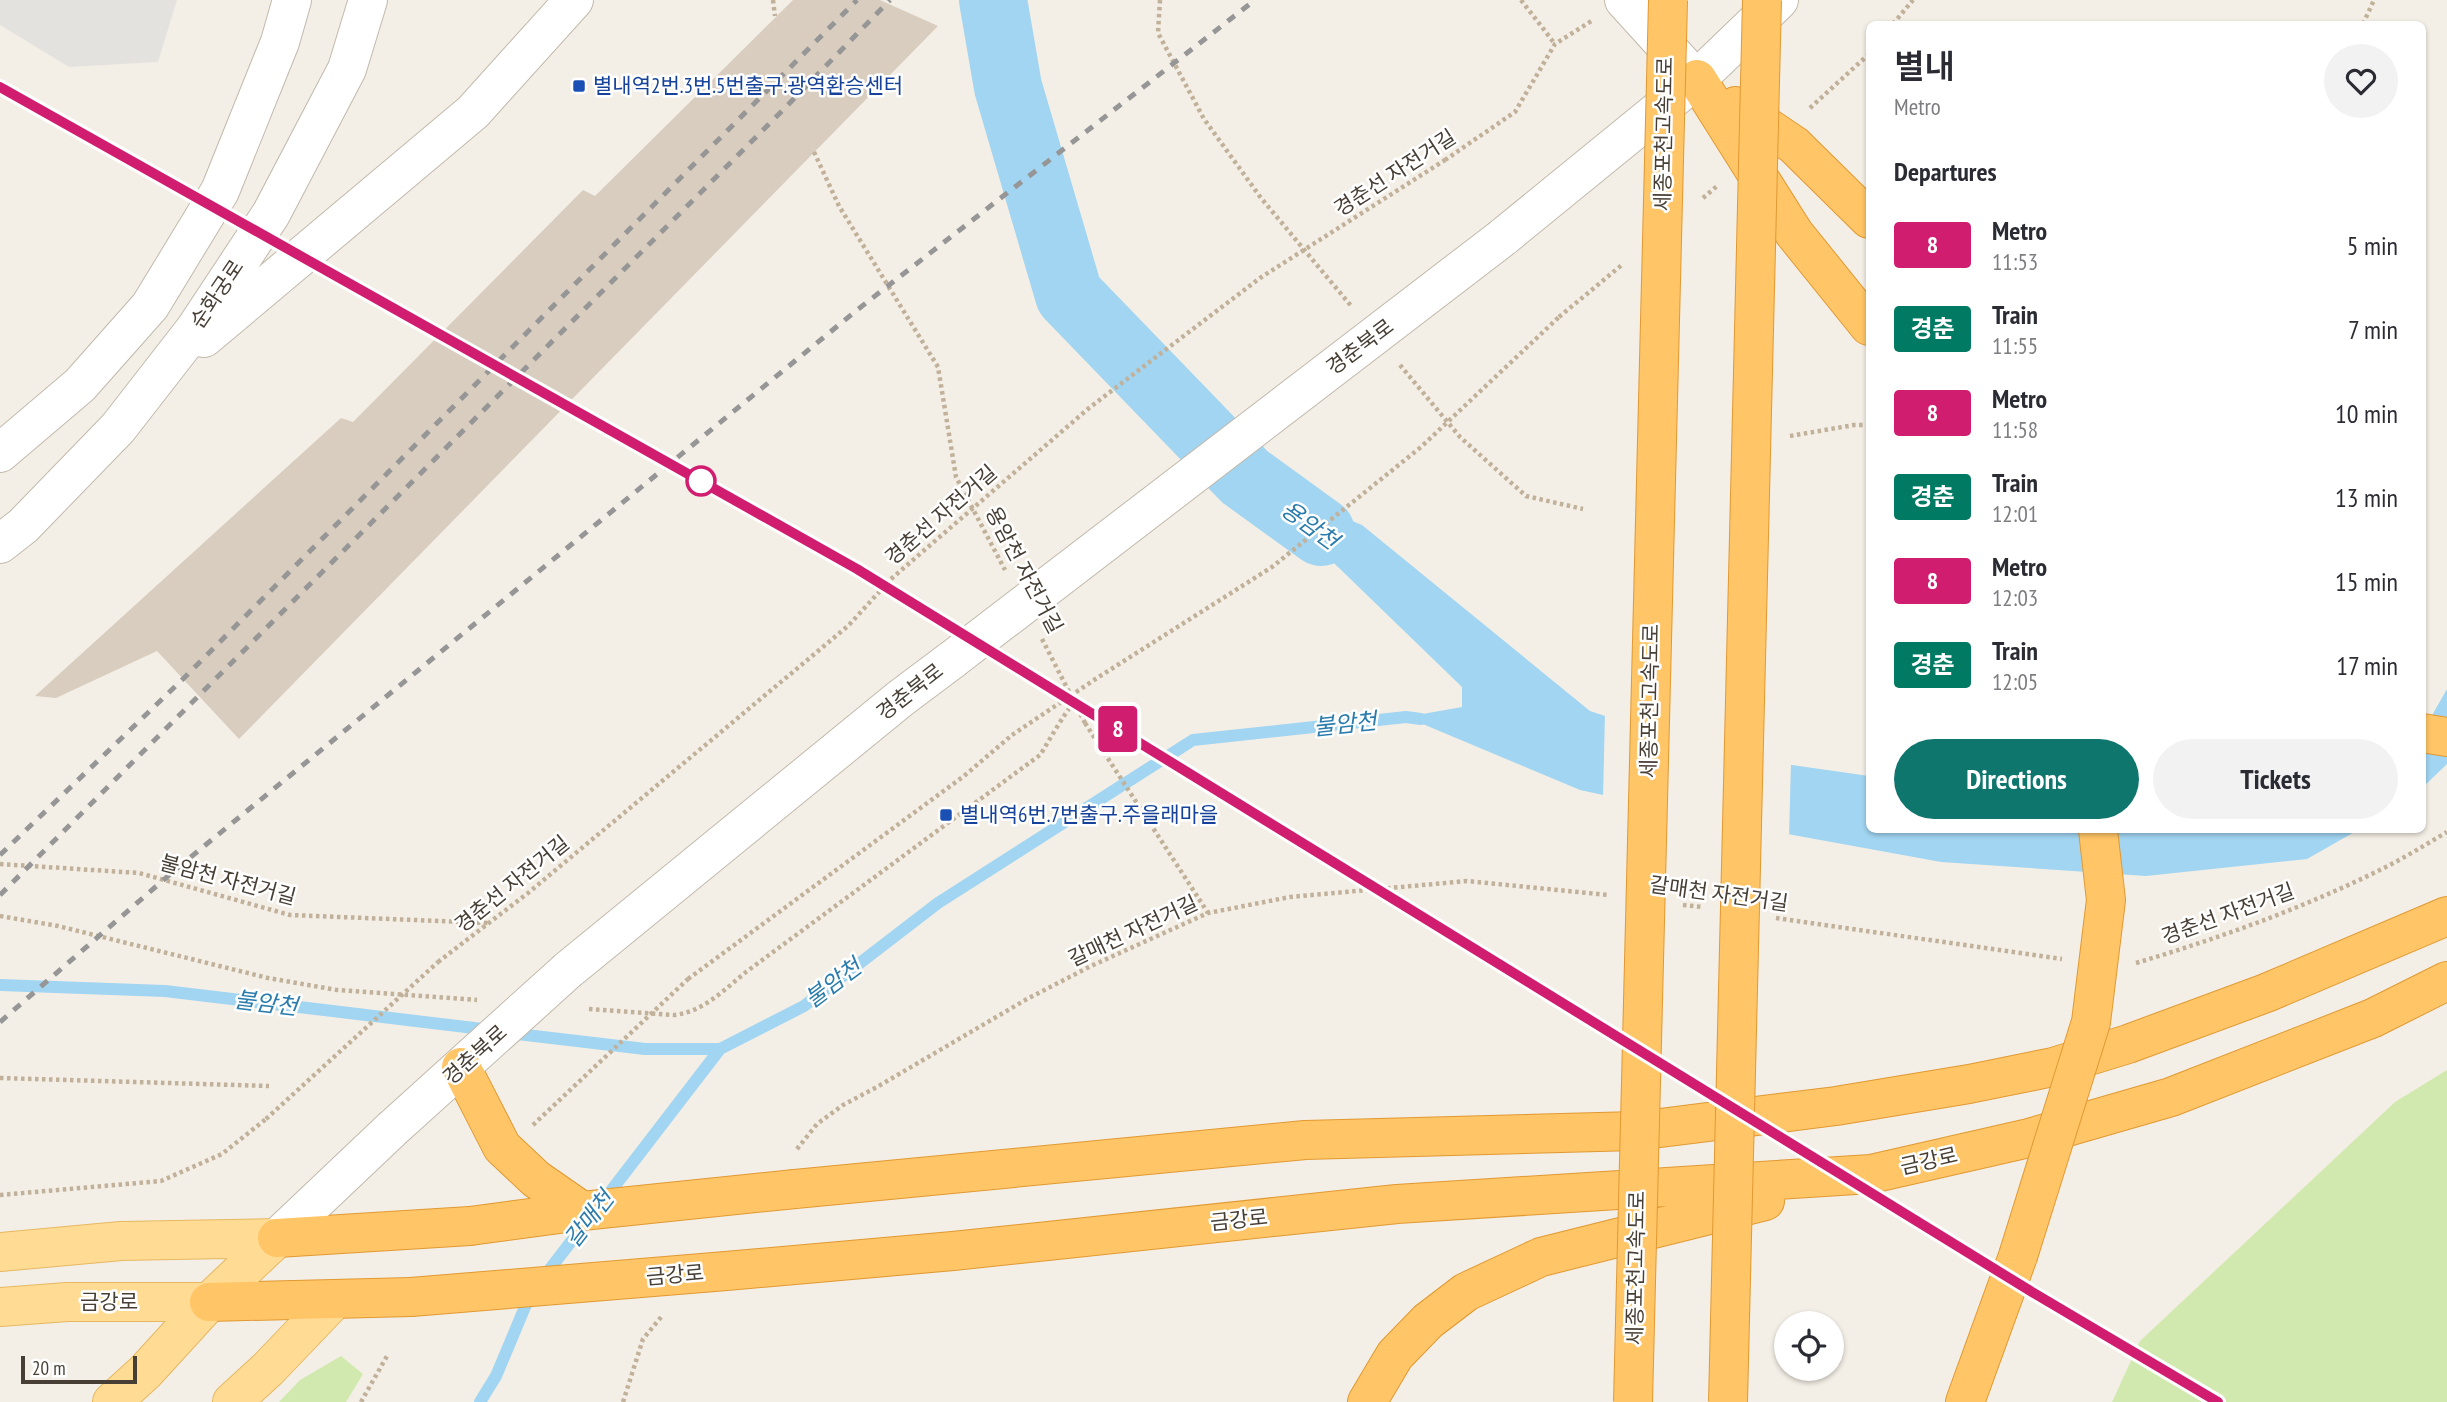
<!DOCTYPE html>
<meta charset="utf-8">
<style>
body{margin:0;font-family:"PT Sans Narrow","Noto Sans KR",sans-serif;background:#f2f2f3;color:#2b2b33;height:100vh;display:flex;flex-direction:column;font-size:26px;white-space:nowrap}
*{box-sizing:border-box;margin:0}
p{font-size:23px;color:#7c7c81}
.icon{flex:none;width:38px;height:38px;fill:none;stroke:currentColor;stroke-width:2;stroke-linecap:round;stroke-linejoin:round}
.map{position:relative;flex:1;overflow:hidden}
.panel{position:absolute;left:1866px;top:21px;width:560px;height:812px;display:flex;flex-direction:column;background:#fff;border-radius:10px;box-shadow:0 2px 5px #0004}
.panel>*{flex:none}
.badge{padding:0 14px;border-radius:5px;font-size:24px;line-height:46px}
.tools{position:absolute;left:1774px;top:1311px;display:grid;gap:14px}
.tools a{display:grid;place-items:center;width:70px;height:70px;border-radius:50%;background:#fff;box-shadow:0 2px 5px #0004;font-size:35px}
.scale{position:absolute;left:21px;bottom:18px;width:116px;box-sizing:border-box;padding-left:7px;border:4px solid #473f35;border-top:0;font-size:19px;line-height:24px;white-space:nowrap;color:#473f35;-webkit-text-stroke:5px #fff;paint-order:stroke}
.map>.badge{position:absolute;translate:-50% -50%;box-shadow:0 0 0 4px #fff}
h2{padding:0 28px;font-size:26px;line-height:63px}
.round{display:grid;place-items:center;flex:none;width:74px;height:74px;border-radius:37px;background:#f2f2f3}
.overview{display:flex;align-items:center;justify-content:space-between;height:119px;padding:0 28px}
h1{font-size:33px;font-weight:600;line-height:52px}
.primary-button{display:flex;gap:14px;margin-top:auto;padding:14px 28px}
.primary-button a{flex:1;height:80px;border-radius:42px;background:#0f766e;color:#fff;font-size:28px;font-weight:600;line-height:80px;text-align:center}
.primary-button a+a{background:#f2f2f3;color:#2b2b33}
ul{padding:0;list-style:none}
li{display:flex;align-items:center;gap:21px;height:84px;padding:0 28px}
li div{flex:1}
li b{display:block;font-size:26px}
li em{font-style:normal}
li .badge{min-width:77px;font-weight:700;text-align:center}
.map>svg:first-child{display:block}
</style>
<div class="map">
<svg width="2447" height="1402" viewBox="0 0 2447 1402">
<rect width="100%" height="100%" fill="#f4efe6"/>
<path fill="#d1e9ae" d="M2447 1070V1402H2112L2140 1341 2395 1102Z
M341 1356 363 1374 346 1402H279L300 1380Z"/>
<path fill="#e4e2df" d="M0 0H177L158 62 69 67 0 25Z"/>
<path fill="#a1d5f2" d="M1245 477 1362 525 1590 711 1723 755 1869 776V830H2358L2307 859 2146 876 1941 862 1766 830 1580 790 1406 717 1462 707V687Z
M2447 689V764L2422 788V726L2431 717Z"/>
<path fill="#f4efe6" d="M1243 474H1246L1356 518 1316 551 1242 479Z
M1605 712 1724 752 1791 762 1789 838 1603 798Z"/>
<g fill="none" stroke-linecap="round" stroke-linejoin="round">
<path stroke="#a1d5f2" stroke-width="12" d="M0 985 165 991 491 1030
M509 1033 645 1049H720L804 1006 938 903 1193 740 1406 717 1421 719
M604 1200 720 1049
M543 1278 590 1217
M480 1402 496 1376 530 1295"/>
<path stroke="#a1d5f2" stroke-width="68" d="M993 0 1008 87 1069 295 1245 477 1321 532"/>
</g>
<path fill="#d8cdbf" d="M793 0H880L938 26 239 739 157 651 56 698 35 696 341 418 353 422 583 190 595 196Z"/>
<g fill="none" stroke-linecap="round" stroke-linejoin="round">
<g stroke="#c2b9ac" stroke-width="40">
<path id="minor" d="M1624 0 1683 65
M1502 238 1697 79 1779 0
M204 338 473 112 574 0
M0 453 80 385 150 306 220 191 280 42 292 0
M0 544 23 526 118 428 195 329 271 214 347 69 368 0
M568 970 901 698 953 659
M277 1238 392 1129"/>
</g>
<g stroke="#e6b862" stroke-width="40">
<path id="major" d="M0 1252 121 1241 277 1238
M0 1307 67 1302H209
M112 1402 145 1372 209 1302 277 1238
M232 1402 268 1369 335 1299"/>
</g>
<g stroke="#e19933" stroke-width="40">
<path id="highway" d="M1697 79 1794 233 1869 326
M1736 106 1794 145 1869 219
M2422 733 2447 737
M795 1189 1305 1140 1636 1131 1836 1106 1969 1084 2053 1067 2128 1044 2266 993 2447 916
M277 1238 470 1226
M726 1271 953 1251 1397 1204 1871 1174 2029 1138 2171 1097 2373 1018 2447 981
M209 1302 411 1297
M1367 1402 1395 1355 1428 1321 1466 1292 1541 1257 1765 1201
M1965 1402 2018 1256"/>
</g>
<path stroke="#c1b19a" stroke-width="4.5" stroke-dasharray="3.5 3.5" stroke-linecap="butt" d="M773 0 775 16
M1160 0 1158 33 1204 119 1261 198 1352 307
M1521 0 1555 44
M1893 24 1913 0
M2363 24 2374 0
M1810 108 1869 54
M814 152 839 206 938 367 956 477 1005 570
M1445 160 1515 112 1555 44 1593 20
M1703 198 1717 186
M1559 317 1623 264
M1400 365 1460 437 1526 496 1583 509
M1790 436 1854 425H1869
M1042 639 1085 723
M0 864 139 873 290 915 489 923
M1199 899 1208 913
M1683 905 1702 907
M0 916 58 926 268 978 337 990 477 1000
M1776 918 2062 959
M438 962 528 893 848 626 891 579
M2136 963C2220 938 2303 908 2382 869 2404 858 2425 845 2447 832
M688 979 964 776 1012 735
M589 1009 674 1015C703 1012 724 990 746 972L1040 755C1050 740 1063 714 1075 702
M0 1078 269 1086
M797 1149 817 1124 843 1105 877 1087 1027 999 1091 966 1208 913 1290 897 1467 881 1608 895
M0 1195 161 1181 222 1154 266 1119
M361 1402 387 1356
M623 1402 643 1339 662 1316"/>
<use href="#minor" stroke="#fff" stroke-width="38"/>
<use href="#major" stroke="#ffdb94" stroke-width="38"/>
<use href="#highway" stroke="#ffc566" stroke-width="38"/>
<path stroke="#969696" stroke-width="5" stroke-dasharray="9 9" stroke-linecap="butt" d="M0 855 183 679 857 0
M0 895 781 112 890 0
M0 1022 175 870 857 310 1255 0"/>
<g stroke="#c2b9ac" stroke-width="40" stroke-linecap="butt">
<path id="minor-bridge" d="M953 659 1502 238
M392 1129 568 970"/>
</g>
<g stroke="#e19933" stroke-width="40" stroke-linecap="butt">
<path id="highway-bridge" d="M461 1067 502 1147 536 1179 582 1211
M470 1226 582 1211 795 1189
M2018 1256 2091 1022 2106 900 2098 830
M411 1297 726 1271
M1633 1402 1668 0
M1728 1402 1762 0"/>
</g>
<path stroke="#c1b19a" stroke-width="4.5" stroke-dasharray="3.5 3.5" stroke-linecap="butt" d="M891 579 1089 408 1260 278 1445 160
M1085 723 1199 899
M1012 735 1094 680 1272 567 1421 447 1559 317
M266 1119 438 962
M533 1125 688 979"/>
<use href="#minor-bridge" stroke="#fff" stroke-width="38"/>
<use href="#highway-bridge" stroke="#ffc566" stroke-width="38"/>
</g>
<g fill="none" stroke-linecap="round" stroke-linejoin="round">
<g stroke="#fff" stroke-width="16">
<path id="line" d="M0 87 857 569 2032 1292 2218 1402"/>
</g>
<use href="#line" stroke="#d11d70" stroke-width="10"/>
</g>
<g fill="#1a4fb4" stroke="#fff" stroke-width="2.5">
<rect x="572" y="79" width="14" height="14" rx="3.5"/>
<rect x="939" y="808" width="14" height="14" rx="3.5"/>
</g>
<circle fill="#fff" stroke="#d11d70" stroke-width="3.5" cx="701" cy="481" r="14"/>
<g text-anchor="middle" stroke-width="5" stroke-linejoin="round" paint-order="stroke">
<g font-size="21" fill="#164399" stroke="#fff" text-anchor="start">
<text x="593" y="93">별내역2번.3번.5번출구.광역환승센터</text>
<text x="960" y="822">별내역6번.7번출구.주을래마을</text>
</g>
<g font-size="21" fill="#473f35" stroke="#fff">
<text transform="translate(1664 134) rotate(-89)" y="7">세종포천고속도로</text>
<text transform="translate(1395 173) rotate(-33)" y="7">경춘선 자전거길</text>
<text transform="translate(217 294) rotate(-56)" y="7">순화궁로</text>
<text transform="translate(1360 347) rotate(-37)" y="7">경춘북로</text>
<text transform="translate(941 515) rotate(-41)" y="7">경춘선 자전거길</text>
<text transform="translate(1024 570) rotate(62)" y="7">용암천 자전거길</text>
<text transform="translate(910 692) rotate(-38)" y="7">경춘북로</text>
<text transform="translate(1650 701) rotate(-89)" y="7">세종포천고속도로</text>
<text transform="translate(228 880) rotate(15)" y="7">불암천 자전거길</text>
<text transform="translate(512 884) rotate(-39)" y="7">경춘선 자전거길</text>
<text transform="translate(1719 894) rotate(8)" y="7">갈매천 자전거길</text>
<text transform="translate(2228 914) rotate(-20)" y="7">경춘선 자전거길</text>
<text transform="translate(1133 931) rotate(-25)" y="7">갈매천 자전거길</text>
<text transform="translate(475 1055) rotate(-42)" y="7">경춘북로</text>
<text transform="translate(1929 1161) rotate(-13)" y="7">금강로</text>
<text transform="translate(1239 1220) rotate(-6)" y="7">금강로</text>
<text transform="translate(1636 1268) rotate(-89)" y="7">세종포천고속도로</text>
<text transform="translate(675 1275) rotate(-5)" y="7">금강로</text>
<text x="109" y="1309">금강로</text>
</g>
<g font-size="23" font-style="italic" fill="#2b7cad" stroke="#fff">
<text transform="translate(1310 525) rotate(36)" y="8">용암천</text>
<text transform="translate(1345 724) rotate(-6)" y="8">불암천</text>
<text transform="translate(833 983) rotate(-37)" y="8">불암천</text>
<text transform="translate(266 1003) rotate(7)" y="8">불암천</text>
<text transform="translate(589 1219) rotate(-52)" y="8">갈매천</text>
</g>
</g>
</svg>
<div class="tools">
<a><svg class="icon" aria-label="locate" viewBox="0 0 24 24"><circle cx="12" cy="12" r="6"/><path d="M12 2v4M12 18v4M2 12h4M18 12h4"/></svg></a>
</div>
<div class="scale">20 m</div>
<b class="badge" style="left:1118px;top:729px;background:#d11d70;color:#fff">8</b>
<section class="panel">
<div class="overview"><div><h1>별내</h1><p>Metro</p></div><a class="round"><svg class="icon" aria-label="heart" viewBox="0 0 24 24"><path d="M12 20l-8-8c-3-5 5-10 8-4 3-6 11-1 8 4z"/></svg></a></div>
<h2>Departures</h2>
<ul>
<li><span class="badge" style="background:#d11d70;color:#fff">8</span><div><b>Metro</b><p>11:53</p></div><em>5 min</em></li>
<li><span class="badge" style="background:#007a62;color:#fff">경춘</span><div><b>Train</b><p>11:55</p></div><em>7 min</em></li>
<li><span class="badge" style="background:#d11d70;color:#fff">8</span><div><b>Metro</b><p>11:58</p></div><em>10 min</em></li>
<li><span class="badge" style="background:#007a62;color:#fff">경춘</span><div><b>Train</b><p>12:01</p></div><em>13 min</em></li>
<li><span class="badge" style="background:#d11d70;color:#fff">8</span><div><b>Metro</b><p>12:03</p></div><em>15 min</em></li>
<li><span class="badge" style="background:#007a62;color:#fff">경춘</span><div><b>Train</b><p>12:05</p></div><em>17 min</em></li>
</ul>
<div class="primary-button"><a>Directions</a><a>Tickets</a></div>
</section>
</div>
